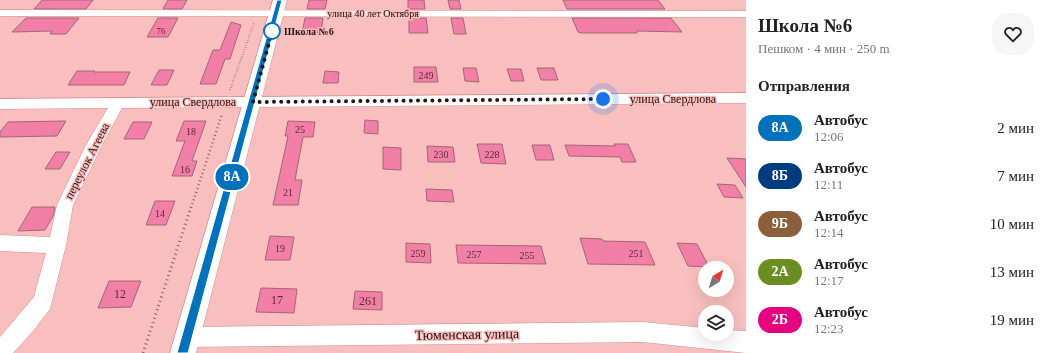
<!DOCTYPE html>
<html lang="ru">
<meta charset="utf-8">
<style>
body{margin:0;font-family:Georgia,serif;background:#f6f6f6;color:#222;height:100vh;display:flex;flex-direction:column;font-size:15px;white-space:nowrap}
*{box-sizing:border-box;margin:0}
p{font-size:13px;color:#767676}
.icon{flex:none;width:22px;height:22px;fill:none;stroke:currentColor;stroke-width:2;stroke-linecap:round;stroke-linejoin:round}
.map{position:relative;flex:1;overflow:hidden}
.side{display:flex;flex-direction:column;background:#fff;width:300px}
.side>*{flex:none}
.badge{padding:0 8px;border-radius:13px;font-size:14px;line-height:26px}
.needle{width:26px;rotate:38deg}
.controls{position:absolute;left:698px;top:261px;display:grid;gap:8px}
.controls a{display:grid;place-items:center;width:36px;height:36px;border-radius:50%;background:#fff;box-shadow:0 4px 16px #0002;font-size:20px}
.you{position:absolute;width:20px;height:20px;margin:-10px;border:3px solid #fff;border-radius:50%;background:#1a73e8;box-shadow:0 0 0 6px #1a73e833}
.map>.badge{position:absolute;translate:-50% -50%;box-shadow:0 0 0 2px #fff}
h2{padding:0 12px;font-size:15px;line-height:36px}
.round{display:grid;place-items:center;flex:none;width:42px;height:42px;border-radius:16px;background:#f6f6f6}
.overview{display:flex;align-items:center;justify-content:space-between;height:68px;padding:0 12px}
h1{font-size:19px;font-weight:800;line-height:30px}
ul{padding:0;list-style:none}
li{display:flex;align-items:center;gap:12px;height:48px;padding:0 12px}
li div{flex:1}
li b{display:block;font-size:15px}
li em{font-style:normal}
li .badge{min-width:44px;font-weight:700;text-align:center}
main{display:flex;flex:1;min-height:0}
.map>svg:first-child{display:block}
</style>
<main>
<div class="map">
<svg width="746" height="353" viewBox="0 0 746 353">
<rect width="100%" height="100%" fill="#f8bfbe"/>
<path fill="#f17fa6" stroke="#a36679" d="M42 0H93L86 9H34Z
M168 0H187L182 9H163Z
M309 0H327L325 9H307Z
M408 0H424L425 9H408Z
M448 0H459L461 9H450Z
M563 0H658L665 9H567Z
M26 18H79L66 34H50L52 31 12 32Z
M158 18H178L168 37H147Z
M305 18H323L321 33H302Z
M409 18H426L428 33H409Z
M451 18H463L466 34H454Z
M572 18H671L682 32 637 31V33H581L578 32Z
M231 22 241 25 230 59H225L216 84H200L213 50H220Z
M414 67H436L438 82H414Z
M463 68H476L479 82 465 81Z
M537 68H554L558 80H541Z
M507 69H521L524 81H511Z
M159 70H174L167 85H151Z
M77 71H95L94 72H130L124 85H68Z
M325 71 339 72 338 83H323Z
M365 120 378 121V134L364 133Z
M66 121 57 136 0 137V132L8 122Z
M184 121H206L192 161H197L192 176H172L185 141H176Z
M288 121 315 122 313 137H303L295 180H302L298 205H273L288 136H285Z
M133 122H152L144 139H124Z
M477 144H502L506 164 481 163Z
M614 144H628L636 162H622L620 157 569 156 565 145 615 146Z
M532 145H550L554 160H536Z
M427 146 453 147 455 162H428Z
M383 147 401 148V170L383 169Z
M56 152H70L60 169H45Z
M727 158 746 159V187Z
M717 184 735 185 743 198 724 197Z
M426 189 452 190 454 202 427 201Z
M155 201H175L166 225H146Z
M32 207H55L53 216 45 230 18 231Z
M270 236 294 237 290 260H265Z
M580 238 602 239 603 241 645 242 655 265 588 264Z
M406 243 430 244 431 263 406 262Z
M677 243 697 244 709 267 688 266Z
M456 245 541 246 546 264 458 263Z
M109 281H141L131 307 98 308Z
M261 288 297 289 294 313 256 312Z
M355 291 382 292V310L353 309Z"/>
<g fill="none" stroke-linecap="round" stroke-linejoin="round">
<g stroke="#d38f8f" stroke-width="1">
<path id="minor" d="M0 10 746 11V17L0 16Z
M746 93V103L122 108 102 145 73 205 66 245 50 309 33 331 13 353H0V337L34 297 46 253 0 251V235L50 237 57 205 86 145 108 108 0 109V99Z
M643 322 705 328V334H727V330L746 331V353L643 342 187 347 180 344 177 337 180 330 187 327Z"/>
</g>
<g stroke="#d38f8f" stroke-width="1">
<path id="tertiary" d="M273 0H287L196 353H170Z"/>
</g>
<path stroke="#8c6464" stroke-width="2" stroke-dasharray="0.5 2" stroke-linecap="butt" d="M230 90 254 23"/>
<path stroke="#8c6464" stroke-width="2.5" stroke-dasharray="1 3" stroke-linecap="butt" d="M191 208 222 114"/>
<path stroke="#8c6464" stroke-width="3" stroke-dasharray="1 3.5" stroke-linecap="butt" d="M143 353 191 207"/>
<use href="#minor" fill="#fff" fill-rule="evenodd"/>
<use href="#tertiary" fill="#fff" fill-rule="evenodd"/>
</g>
<path fill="#0072bc" stroke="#fff" d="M277 0H282L188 353H177Z"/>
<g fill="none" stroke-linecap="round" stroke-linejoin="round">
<path stroke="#2a1112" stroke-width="4" stroke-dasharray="0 7.2" d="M272 31 273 28 253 102 603 99"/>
</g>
<circle fill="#fff" stroke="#0072bc" stroke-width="2" cx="272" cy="31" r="8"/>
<g text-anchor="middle" stroke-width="3" stroke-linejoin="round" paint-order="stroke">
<g font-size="9" fill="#5c2c37">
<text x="161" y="34">76</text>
</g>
<g font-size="10" fill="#2a1112" stroke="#f8bfbe">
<text x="373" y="17">улица 40 лет Октября</text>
</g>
<g font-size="10" font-weight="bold" fill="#2a1112" stroke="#f8bfbe" text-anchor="start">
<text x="284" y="35">Школа №6</text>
</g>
<g font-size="10" fill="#5c2c37">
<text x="426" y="79">249</text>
<text x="300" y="133">25</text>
<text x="191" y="135">18</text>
<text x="441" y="158">230</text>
<text x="492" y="158">228</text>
<text x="185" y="173">16</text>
<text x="288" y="196">21</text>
<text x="160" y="217">14</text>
<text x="280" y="252">19</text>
<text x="418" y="257">259</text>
<text x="636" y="257">251</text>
<text x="474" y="258">257</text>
<text x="527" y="259">255</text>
</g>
<g font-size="12" fill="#2a1112" stroke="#f8bfbe">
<text x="673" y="103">улица Свердлова</text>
<text x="193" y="106">улица Свердлова</text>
<text transform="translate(87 161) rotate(-63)" y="4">переулок Агеева</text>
</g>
<g font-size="12" fill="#5c2c37">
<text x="120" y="298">12</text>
<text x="277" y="304">17</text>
<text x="368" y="305">261</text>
</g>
<g font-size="14" fill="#2a1112" stroke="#f8bfbe">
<text transform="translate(467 334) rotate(-1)" y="5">Тюменская улица</text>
</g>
</g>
</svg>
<div class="controls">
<a><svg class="needle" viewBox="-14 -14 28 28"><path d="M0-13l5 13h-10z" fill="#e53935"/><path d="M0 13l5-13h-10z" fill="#767676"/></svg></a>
<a><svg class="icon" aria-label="layers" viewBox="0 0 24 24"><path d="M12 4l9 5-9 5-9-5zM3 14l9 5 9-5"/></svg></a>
</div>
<div class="you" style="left:603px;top:99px"></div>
<b class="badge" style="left:232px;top:177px;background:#0072bc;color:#fff">8А</b>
</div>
<section class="side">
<div class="overview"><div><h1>Школа №6</h1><p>Пешком · 4 мин · 250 m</p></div><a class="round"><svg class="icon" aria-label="heart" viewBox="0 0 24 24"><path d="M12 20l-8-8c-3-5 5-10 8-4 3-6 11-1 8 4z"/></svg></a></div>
<h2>Отправления</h2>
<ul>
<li><span class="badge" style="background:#0072bc;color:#fff">8А</span><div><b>Автобус</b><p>12:06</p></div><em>2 мин</em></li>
<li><span class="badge" style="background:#003b80;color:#fff">8Б</span><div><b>Автобус</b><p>12:11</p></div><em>7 мин</em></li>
<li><span class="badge" style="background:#8b5e3c;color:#fff">9Б</span><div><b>Автобус</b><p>12:14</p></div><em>10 мин</em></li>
<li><span class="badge" style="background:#6b8e23;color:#fff">2А</span><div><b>Автобус</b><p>12:17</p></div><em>13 мин</em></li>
<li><span class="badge" style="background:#e6007e;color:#fff">2Б</span><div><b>Автобус</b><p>12:23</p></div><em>19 мин</em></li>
</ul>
</section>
</main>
